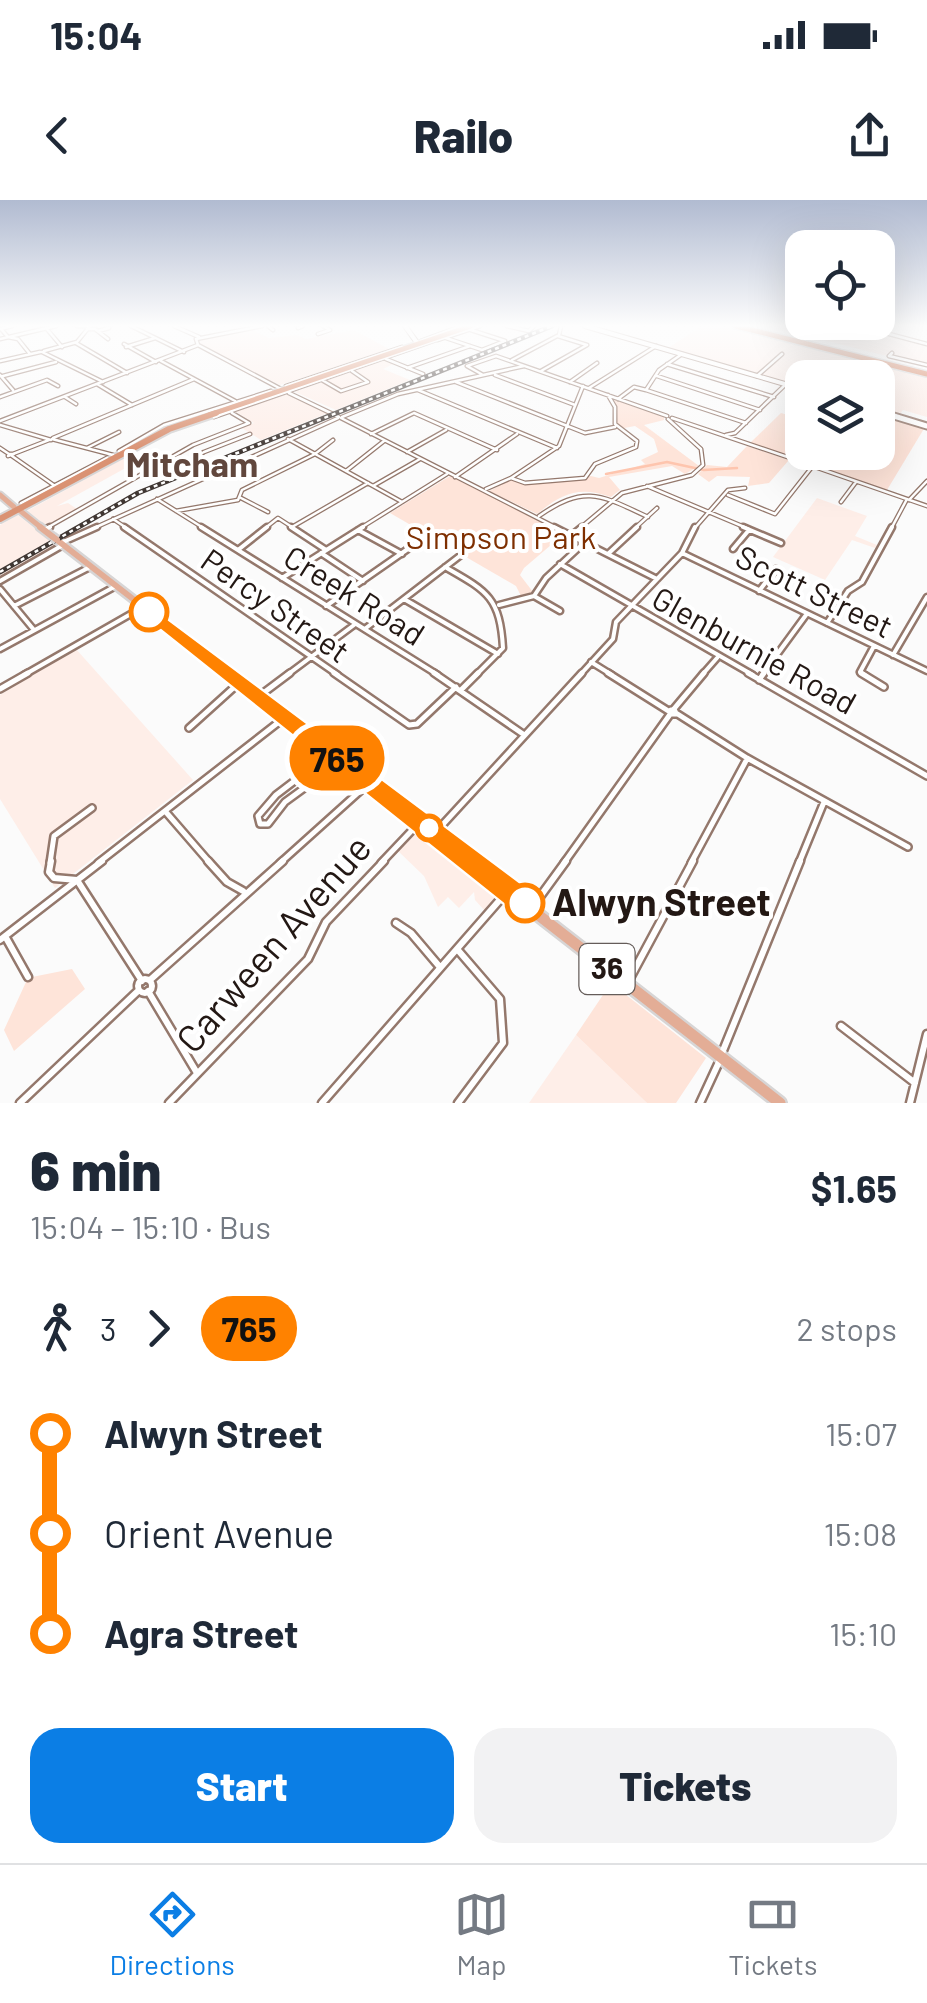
<!DOCTYPE html>
<meta charset="utf-8">
<style>
body{margin:0;font-family:Barlow,sans-serif;background:#f2f2f3;color:#1f2937;height:100vh;display:flex;flex-direction:column;font-size:38px;white-space:nowrap}
*{box-sizing:border-box;margin:0}
p{font-size:32px;color:#747a83}
.icon{flex:none;width:55px;height:55px;fill:none;stroke:currentColor;stroke-width:2;stroke-linecap:round;stroke-linejoin:round}
.map{position:relative;height:903px;overflow:hidden}
.details{display:flex;flex-direction:column;background:#fff;flex:1}
.details>*{flex:none}
.badge{padding:0 20px;border-radius:32px;font-size:35px;line-height:65px}
.fabs{position:absolute;left:785px;top:30px;display:grid;gap:20px}
.fabs a{display:grid;place-items:center;width:110px;height:110px;border-radius:20px;background:#fff;box-shadow:0 10px 40px #0002;font-size:50px}
.map>.badge{position:absolute;translate:-50% -50%;box-shadow:0 0 0 5px #fff}
.legs{display:flex;align-items:center;gap:15px;height:110px;padding:0 30px;font-size:32px}
.legs p{margin-inline-start:auto}
.summary{display:flex;align-items:center;justify-content:space-between;height:170px;padding:0 30px}
h1{font-size:55px;font-weight:800;line-height:75px}
.action{display:flex;gap:20px;margin-top:auto;padding:20px 30px}
.action a{flex:1;height:115px;border-radius:30px;background:#0b7ee5;color:#fff;font-size:40px;font-weight:800;line-height:115px;text-align:center}
.action a+a{background:#f2f2f3;color:#1f2937}
ul{padding:0 30px;list-style:none}
li{display:flex;align-items:center;gap:35px;height:100px;font-size:38px}
li i{display:grid;place-items:center;width:15px;height:100%;margin:0 12px;background:currentColor}
li i::after{content:'';width:25px;height:25px;margin:-12px;border:8px solid;border-radius:50%;background:#fff}
li p{margin-inline-start:auto}
li:first-child i{background:linear-gradient(#0000 50%,currentColor 0)}
li:last-child i{background:linear-gradient(currentColor 50%,#0000 0)}
.status{display:flex;justify-content:space-between;align-items:center;height:70px;padding:0 50px;background:#fff;direction:ltr}
.status svg{height:28px;fill:currentColor}
header{display:flex;justify-content:space-between;align-items:center;height:130px;padding:0 30px;background:#fff;font-size:45px;font-weight:800}
.menu{display:flex;justify-content:space-around;align-items:center;height:140px;border-top:2px solid #e0e1e3;background:#fff;font-size:28px;color:#747a83}
.menu a{display:grid;justify-items:center;gap:5px}
.menu .on{color:#0b7ee5}
.map>svg:first-child{display:block}
</style>
<div class="status"><b>15:04</b><svg viewBox="0 0 49 12"><path d="M0 12V9h3v3zM5 12V6h3v6zM10 12V3h3v9zM15 12V0h3v12zM26 1h20v11H26zM47 4h2v5h-2z"/></svg></div>
<header><svg class="icon" aria-label="back" viewBox="0 0 24 24"><path d="M15 5l-7 7 7 7"/></svg>Railo<svg class="icon" aria-label="share" viewBox="0 0 24 24"><path d="M12 15V3M7 8l5-5 5 5M5 13v7h14v-7"/></svg></header>
<div class="map">
<svg width="927" height="903" viewBox="0 0 927 903">
<rect width="100%" height="100%" fill="#fbfbfb"/>
<path fill="#feeee8" d="M702 126H719L927 178V217L903 210 898 216 878 210 882 204 878 203V178H802V188L668 148Z
M767 126H855L927 143V166Z
M250 129 269 138 297 135 306 139 354 130 389 149 280 185 202 147 198 141 212 134Z
M383 160 393 164 383 169 410 180 336 210 295 192Z
M286 194 328 213 261 240 242 228 254 223 235 211Z
M130 255 140 260 57 306 68 303 77 309 47 326 27 311Z
M817 298 867 316 855 336 877 345 875 348 852 340 825 380 773 357Z
M18 315 56 345 0 379V325Z
M76 449 193 580 55 688 0 599V495Z
M420 629 499 691 485 711 475 700 474 692 459 708 448 697 438 707 424 676 397 650Z
M576 835 647 903H529Z"/>
<path fill="#fee4d9" d="M610 198 664 217V220L644 225 699 266 685 274 672 266 609 277 620 290 611 297C578 286 563 293 537 314L489 291 511 280 524 284 591 276 599 278 645 264 641 260 658 252 654 239 635 226 619 229 613 217 617 206Z
M781 213 802 219V252H878V219L881 214 925 227 887 290 750 243Z
M747 246 789 260 769 283 748 286 750 277 717 276 709 282 698 274 707 265 727 267Z
M450 276 565 333 524 368 520 375 533 392 522 398 516 386 390 313Z
M72 769 85 789 14 851 4 830 26 782 32 777Z
M611 783 706 858 676 903H647L576 835Z"/>
<g fill="none" stroke-linecap="round" stroke-linejoin="round">
<path stroke="#fec5ae" stroke-width="2.5" d="M606 274 667 262 704 270 737 268"/>
<g stroke="#94786c" stroke-width="5">
<path id="minor-far3" d="M77 126H90
M131 126 184 152
M174 126 199 137
M268 126 273 130
M507 126 529 131 534 126
M863 127 927 144
M46 128 62 147
M298 128 303 126
M0 129 12 126
M1 129 8 137 18 139 30 154
M87 129H95L108 139
M471 130 505 141
M98 131 109 128
M318 134 330 130 323 126
M822 134 831 126
M558 136 587 145
M802 136 814 126
M446 138 482 150 505 141
M0 139 56 126
M437 140 480 126
M421 141 461 126
M76 143 127 173
M124 144 156 162
M198 145 281 189
M198 145 196 139 262 126
M126 147 155 138
M44 151 77 142 90 126
M42 152 103 182
M892 153 889 156 927 165
M386 159 423 174
M512 160 559 135 561 126
M0 161 40 152
M161 161 235 201
M667 164 774 197
M407 168 470 146
M541 171 587 145
M0 175 13 190
M483 175 467 166 496 156 667 216
M495 175 575 205
M3 176 56 162
M657 176 760 210
M757 176 782 154
M322 180 341 191 368 182 352 171
M456 182 585 233 615 227
M570 182 597 163
M97 184 132 205
M286 186 402 147
M589 188 656 146
M418 190 557 248
M646 190 746 223
M289 193 339 217
M0 197 47 180 58 186
M65 197 76 204
M618 199 634 187 646 190 659 170 682 154
M232 213 249 223
M214 217 436 140
M342 217 398 194 524 166
M341 218 559 329
M672 218 811 265
M0 221 198 145
M0 225 51 240
M371 234 414 213 497 250
M726 235 735 233 786 184
M53 238 194 179
M52 239 113 255
M288 239 402 302
M0 248 9 254
M87 248 119 232
M119 251 164 225 271 191
M407 252 446 230
M10 254H14L8 256Z
M13 254 49 240
M12 256 55 286
M160 264 173 270 204 252 250 234
M815 267 927 306
M346 271 384 241
M455 277 517 234
M511 278 525 283 585 278 595 264 636 247 637 241 615 224V207L608 195
M373 286 420 259
M647 286 749 329
M486 289 511 278 559 246 583 186
M728 295 775 314 812 267
M241 298 268 312
M157 299 205 329
M909 300 927 281
M841 302 856 282
M21 303 107 258
M176 311 238 300 242 290 315 254 333 240
M539 316C585 284 601 295 648 317
M113 319 128 329
M292 327 368 283
M45 329 193 245 249 223
M92 329 338 218
M264 329 278 318 295 329
M359 329 447 274
M579 329 622 293 692 275 703 265 701 249 668 219
M634 329 657 308
M694 329 728 290 745 288
M891 329 907 299"/>
</g>
<g stroke="#94786c" stroke-width="9">
<path id="minor-far2" d="M124 327 338 475
M201 327 438 475
M291 327 326 350
M554 327 657 379
M743 327 781 343
M44 330 50 327
M358 330 402 354
M572 335 582 327
M61 343 97 327
M733 349 749 330
M238 350 267 327
M321 353 363 381
M609 353 637 327
M682 353 927 471
M560 364 753 475
M445 367C487 391 500 397 503 448L476 475
M282 378 363 327
M0 381 63 345
M0 389 34 430
M759 391 776 369
M534 396 560 411
M404 399 498 454
M499 405 534 396 546 378 586 341
M14 406 90 367
M326 406 425 337
M827 423 848 391 862 382 892 327
M366 428 461 355
M0 449 114 387
M893 455 927 397
M591 462 612 475
M24 475 143 407
M287 475 354 425
M580 475 613 439 616 422 682 353 695 327
M702 475 717 458
M762 475 806 415
M865 475 860 472 874 446"/>
</g>
<g stroke="#94786c" stroke-width="10">
<path id="minor-far1" d="M334 473 409 525 417 524 456 487
M434 473 523 534
M608 473 670 512
M748 473 927 576
M861 473 884 487
M759 480 764 473
M0 489 28 473
M461 490 478 473
M258 497 290 473
M671 510 675 511 676 514H671Z
M673 510 704 473
M676 513 747 558 908 647
M189 528 240 482
M322 560 329 570 285 602 268 624H260L258 616 276 595Z
M322 560 330 552
M165 611 210 663
M435 633 582 473
M50 663 54 636 92 608
M98 663 284 518
M280 663 369 583
M381 663 417 625
M564 663 671 513
M691 663 747 559
M799 663 824 602"/>
</g>
<g stroke="#94786c" stroke-width="11">
<path id="minor" d="M51 661 49 672 54 678 77 680 142 781
M208 661 227 682 243 691
M531 709 566 661
M396 723 411 733 439 766
M5 736 28 777
M0 740 102 661
M457 749 500 799 503 843 458 903
M138 786a7 7 0 1 1 14 0a7 7 0 1 1-14 0Z
M150 780 283 661
M629 780 693 661
M148 791 197 873
M841 826 915 883
M722 853 800 661
M20 903 139 790
M169 903 308 759 326 722 384 661
M322 903 505 694
M700 903 719 862
M910 903 927 834"/>
</g>
<g stroke="#94786c" stroke-width="6">
<path id="secondary-far1" d="M405 126 418 144
M585 126 802 189
M878 211 892 215"/>
</g>
<g stroke="#94786c" stroke-width="9">
<path id="secondary" d="M884 213 927 226"/>
</g>
<g stroke="#d7d5d5" stroke-width="9">
<path id="primary-far3" d="M0 295 14 307
M18 309 43 329"/>
</g>
<g stroke="#d7d5d5" stroke-width="11">
<path id="primary-far2" d="M40 327 53 337
M57 340 231 475"/>
</g>
<g stroke="#d7d5d5" stroke-width="14">
<path id="primary-far1" d="M228 473 472 663"/>
</g>
<g stroke="#d7d5d5" stroke-width="16">
<path id="primary" d="M469 661 780 903"/>
</g>
<g stroke="#d7d5d5" stroke-width="8">
<path id="trunk-far1" d="M209 215 471 126"/>
</g>
<g stroke="#d7d5d5" stroke-width="10">
<path id="trunk" d="M0 319 169 229 216 213"/>
</g>
<g stroke="#d7d5d5" stroke-width="8">
<path id="motorway" d="M736 126 927 174"/>
</g>
<use href="#minor-far3" stroke="#fff" stroke-width="2.5"/>
<use href="#minor-far2" stroke="#fff" stroke-width="4"/>
<use href="#minor-far1" stroke="#fff" stroke-width="5"/>
<use href="#minor" stroke="#fff" stroke-width="6"/>
<use href="#secondary-far1" stroke="#fff" stroke-width="4"/>
<use href="#secondary" stroke="#fff" stroke-width="5"/>
<use href="#primary-far3" stroke="#e3ad96" stroke-width="5"/>
<use href="#primary-far2" stroke="#e3ad96" stroke-width="6"/>
<use href="#primary-far1" stroke="#e3ad96" stroke-width="9"/>
<use href="#primary" stroke="#e3ad96" stroke-width="11"/>
<use href="#trunk-far1" stroke="#da9273" stroke-width="5"/>
<use href="#trunk" stroke="#da9273" stroke-width="6"/>
<use href="#motorway" stroke="#d17650" stroke-width="5"/>
<g stroke="#403733" stroke-width="5">
<path id="rail" d="M0 372 138 293 552 126"/>
</g>
<use href="#rail" stroke="#fff" stroke-width="2.5" stroke-dasharray="4" stroke-linecap="butt"/>
<g stroke="#d7d5d5" stroke-width="11" stroke-linecap="butt">
<path id="primary-bridge" d="M53 337 57 340"/>
</g>
<use href="#primary-bridge" stroke="#e3ad96" stroke-width="6"/>
</g>
<linearGradient id="sky" x2="0" y2="1"><stop stop-color="#b1bbd1"/><stop offset="0.5" stop-color="#fdfdfd"/><stop offset="1" stop-color="#fdfdfd" stop-opacity="0"/></linearGradient>
<rect width="927" height="252" fill="url(#sky)"/>
<path fill="#ff8200" stroke="#fff" stroke-width="2.5" d="M149 405 534 693 538 703 534 713 525 717 515 713 143 416 140 412Z"/>
<g fill="#fff" stroke="#ff8200" stroke-width="5">
<circle cx="149" cy="412" r="18"/>
<circle cx="429" cy="628" r="12"/>
<circle cx="525" cy="703" r="18"/>
</g>
<g text-anchor="middle" stroke-width="8" stroke-linejoin="round" paint-order="stroke">
<rect fill="#fff" stroke="#655d5a" stroke-width="2.5" x="579.5" y="744" width="55" height="50" rx="8"/>
<g font-size="30" font-weight="bold" fill="#231814">
<text x="607" y="779">36</text>
</g>
<g font-size="32" fill="#7e2f01" stroke="#fff">
<text x="501" y="349">Simpson Park</text>
</g>
<g font-size="32" fill="#231814" stroke="#fff">
<text transform="translate(814 392) rotate(26)" y="11">Scott Street</text>
<text transform="translate(354 396) rotate(32)" y="11">Creek Road</text>
<text transform="translate(275 406) rotate(35)" y="11">Percy Street</text>
<text transform="translate(754 451) rotate(29)" y="11">Glenburnie Road</text>
</g>
<g font-size="35" font-weight="bold" fill="#61473d" stroke="#fff">
<text x="192" y="277">Mitcham</text>
</g>
<g font-size="38" font-weight="bold" fill="#231814" stroke="#fff" text-anchor="start">
<text x="552" y="716">Alwyn Street</text>
</g>
<g font-size="38" fill="#231814" stroke="#fff">
<text transform="translate(274 744) rotate(-49)" y="13">Carween Avenue</text>
</g>
</g>
</svg>
<div class="fabs">
<a><svg class="icon" aria-label="locate" viewBox="0 0 24 24"><circle cx="12" cy="12" r="6"/><path d="M12 2v4M12 18v4M2 12h4M18 12h4"/></svg></a>
<a><svg class="icon" aria-label="layers" viewBox="0 0 24 24"><path d="M12 4l9 5-9 5-9-5zM3 14l9 5 9-5"/></svg></a>
</div>
<b class="badge" style="left:337px;top:558px;background:#ff8200;color:#111">765</b>
</div>
<section class="details">
<div class="summary"><div><h1>6 min</h1><p>15:04 – 15:10 · Bus</p></div><b>$1.65</b></div>
<div class="legs"><svg class="icon" aria-label="walk" viewBox="0 0 24 24"><circle cx="13" cy="4" r="2"/><path d="M13 8l-2 6 4 7M11 14l-3 7M7 12l3-4h3l4 4"/></svg>3<svg class="icon" aria-label="forward" viewBox="0 0 24 24"><path d="M9 5l7 7-7 7"/></svg><b class="badge" style="background:#ff8200;color:#111">765</b><p>2 stops</p></div>
<ul>
<li><i style="color:#ff8200"></i><b>Alwyn Street</b><p>15:07</p></li>
<li><i style="color:#ff8200"></i><span>Orient Avenue</span><p>15:08</p></li>
<li><i style="color:#ff8200"></i><b>Agra Street</b><p>15:10</p></li>
</ul>
<div class="action"><a>Start</a><a>Tickets</a></div>
</section>
<nav class="menu">
<a class="on"><svg class="icon" aria-label="directions" viewBox="0 0 24 24"><path d="M12 3l9 9-9 9-9-9zM9 14v-3h6M13 9l2 2-2 2"/></svg>Directions</a>
<a><svg class="icon" aria-label="map" viewBox="0 0 24 24"><path d="M3 6l6-2 6 2 6-2v14l-6 2-6-2-6 2zM9 4v14M15 6v14"/></svg>Map</a>
<a><svg class="icon" aria-label="tickets" viewBox="0 0 24 24"><path d="M3 7h18v10H3zM15 7v10"/></svg>Tickets</a>
</nav>
